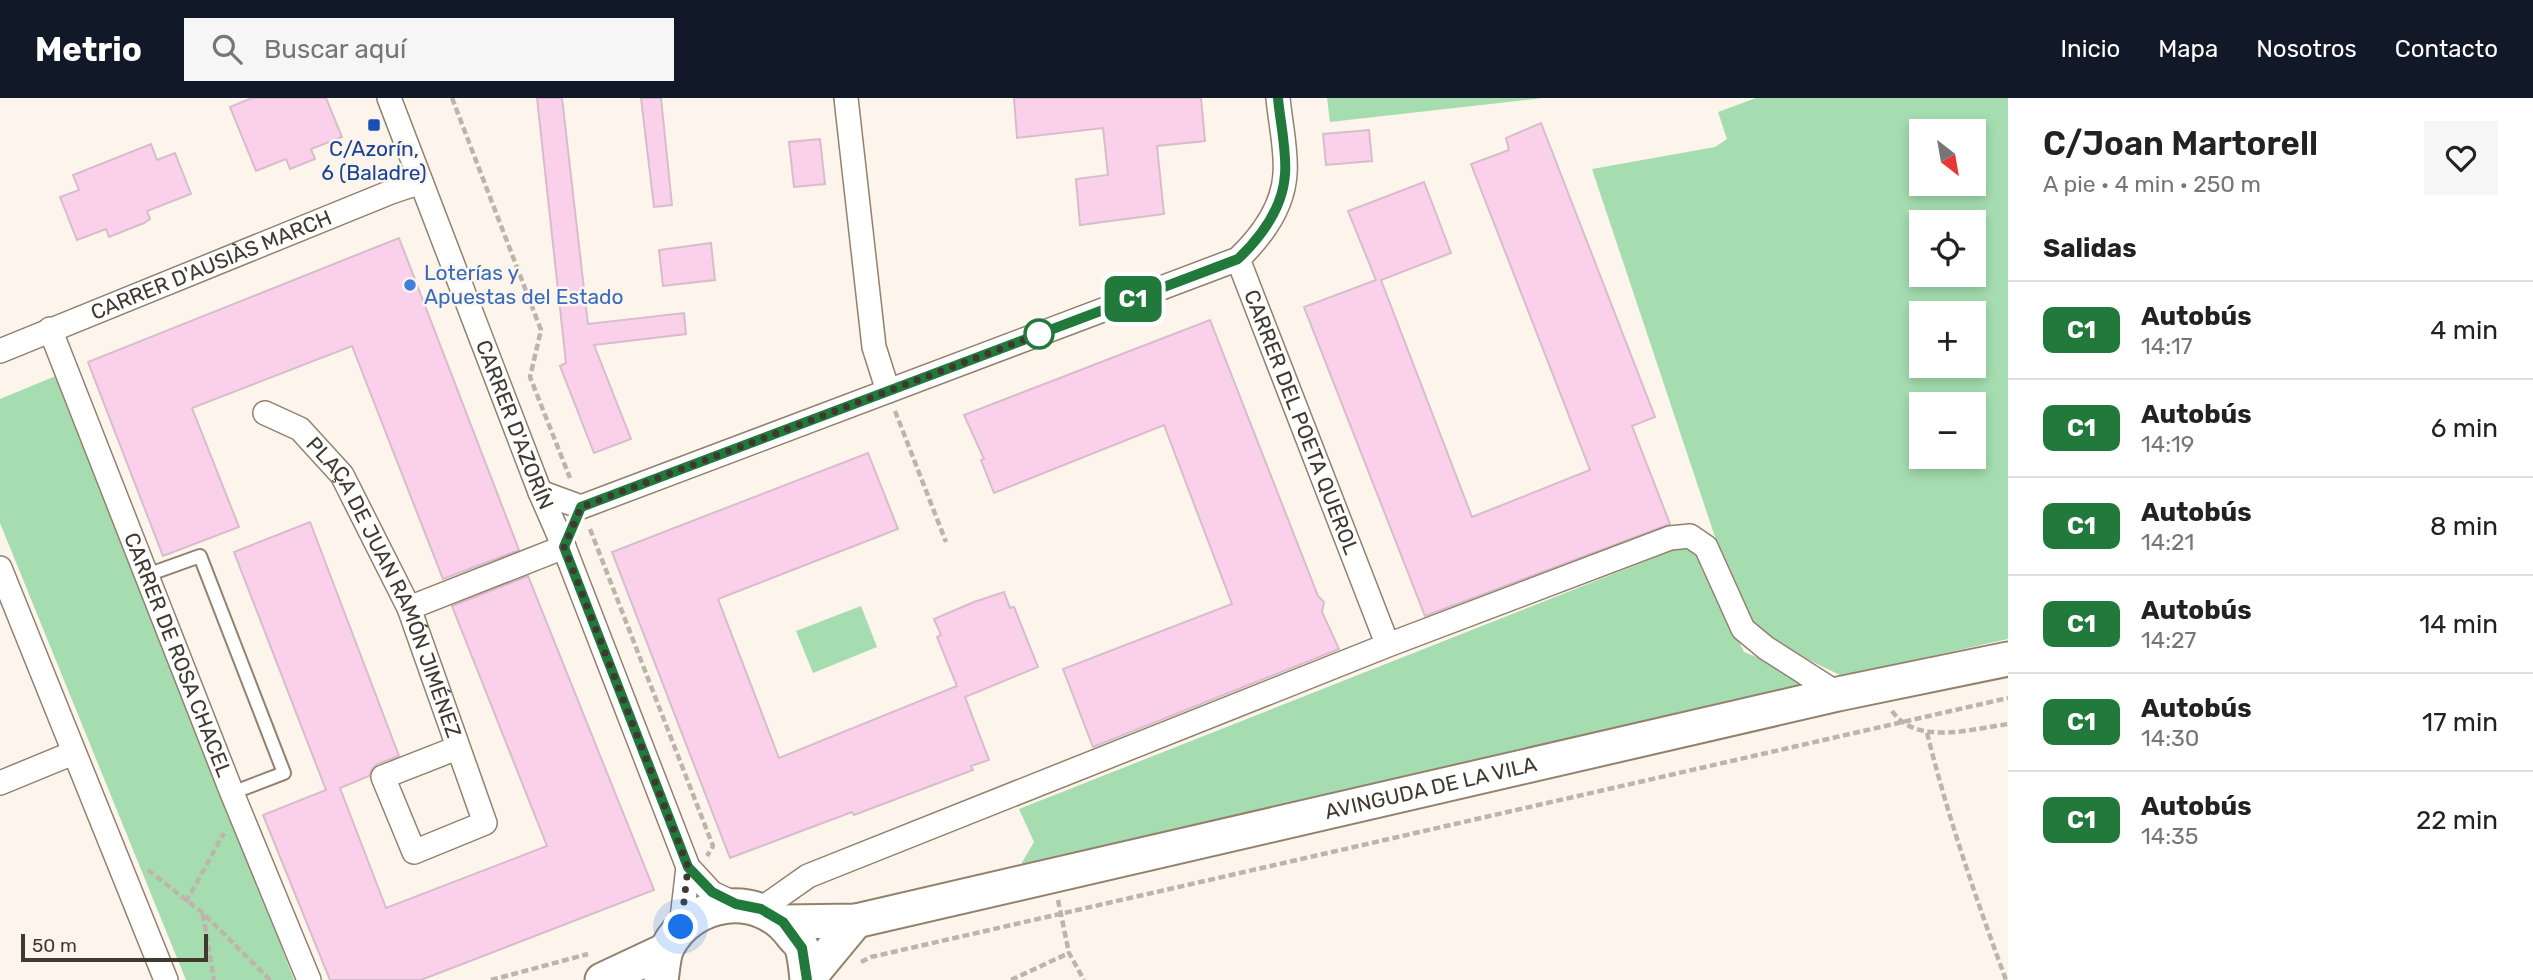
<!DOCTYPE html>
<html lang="es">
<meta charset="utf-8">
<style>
body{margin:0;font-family:Rubik,sans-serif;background:#f6f6f6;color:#222;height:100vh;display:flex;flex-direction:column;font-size:26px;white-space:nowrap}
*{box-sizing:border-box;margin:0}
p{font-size:23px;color:#767676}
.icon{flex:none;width:38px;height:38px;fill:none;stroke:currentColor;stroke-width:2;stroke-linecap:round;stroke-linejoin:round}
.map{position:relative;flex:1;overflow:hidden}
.details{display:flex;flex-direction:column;background:#fff;width:525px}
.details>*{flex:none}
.badge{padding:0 14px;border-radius:10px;font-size:24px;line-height:46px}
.needle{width:46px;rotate:149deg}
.controls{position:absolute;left:1909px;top:21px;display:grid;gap:14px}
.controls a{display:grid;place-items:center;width:77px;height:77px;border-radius:0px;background:#fff;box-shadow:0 4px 10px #0003;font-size:35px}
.scale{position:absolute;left:21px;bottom:18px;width:187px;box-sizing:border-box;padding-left:7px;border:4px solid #403930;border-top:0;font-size:19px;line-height:24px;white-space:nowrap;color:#403930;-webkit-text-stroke:5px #fdf5ec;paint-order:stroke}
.you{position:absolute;width:35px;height:35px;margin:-18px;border:5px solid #fff;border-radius:50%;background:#1a73e8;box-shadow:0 0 0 10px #1a73e833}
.map>.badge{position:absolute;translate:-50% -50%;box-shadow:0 0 0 4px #fff}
h2{padding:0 35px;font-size:26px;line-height:63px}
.round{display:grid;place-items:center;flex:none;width:74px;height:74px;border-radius:0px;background:#f6f6f6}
.head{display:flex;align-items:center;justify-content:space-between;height:119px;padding:0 35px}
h1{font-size:33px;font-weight:600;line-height:52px}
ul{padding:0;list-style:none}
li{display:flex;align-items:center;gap:21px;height:98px;padding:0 35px;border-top:2px solid #e0e0e0}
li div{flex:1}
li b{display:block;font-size:26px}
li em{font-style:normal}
li .badge{min-width:77px;font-weight:700;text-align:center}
header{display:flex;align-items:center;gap:42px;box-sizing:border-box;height:98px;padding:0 35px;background:#111827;color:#fff}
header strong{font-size:33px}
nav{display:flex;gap:38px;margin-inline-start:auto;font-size:24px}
.search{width:490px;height:63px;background:#f6f6f6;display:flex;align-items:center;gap:18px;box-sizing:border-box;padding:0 24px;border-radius:0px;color:#767676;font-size:26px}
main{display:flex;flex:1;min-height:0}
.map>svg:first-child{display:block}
</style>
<header>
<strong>Metrio</strong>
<div class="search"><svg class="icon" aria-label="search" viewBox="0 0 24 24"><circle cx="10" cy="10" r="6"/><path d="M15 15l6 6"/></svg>Buscar aquí</div>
<nav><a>Inicio</a><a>Mapa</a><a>Nosotros</a><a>Contacto</a></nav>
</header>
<main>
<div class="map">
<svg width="2008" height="882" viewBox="0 0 2008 882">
<rect width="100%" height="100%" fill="#fdf5ec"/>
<path fill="#a5ddb0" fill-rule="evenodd" d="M1327 0H1544L1330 24Z
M1756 0H2008V541L1842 578 1776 546 1760 534 1742 508 1720 454 1592 71 1715 49 1727 41 1718 14ZM1922 33H1974V86H1922ZM1922 124H1974V177H1922ZM1922 215H1974V268H1922ZM1922 306H1974V359H1922Z
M58 277 235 726 294 882H186L0 425V301Z
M1679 450 1696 453 1744 554 1800 576 1803 586 1020 768 1034 744 1019 711Z
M861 508 877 549 813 575 796 533Z"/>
<path fill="#fbd0ea" stroke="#d7bdcc" stroke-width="2" d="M252 0H326L342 39 311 51 315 61 290 71 286 61 256 73 230 9Z
M537 0H562L588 226 684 215 686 236 594 247 631 341 594 355 560 268 566 265Z
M641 0H661L672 107 654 109Z
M1014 0H1201L1205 43 1157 48 1164 116 1080 127 1076 81 1108 77 1103 30 1017 40Z
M1541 25 1655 319 1632 328 1670 426 1425 518 1304 209 1376 182 1348 113 1424 84 1451 155 1381 182 1472 419 1590 372 1471 66 1509 52 1506 40Z
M1369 32 1372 63 1326 67 1323 36Z
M820 41 825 86 794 89 789 44Z
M151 46 157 62 175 55 191 96 147 113 150 121 144 125 109 139 106 131 77 142 60 99 79 92 73 77Z
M399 140 519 452 443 481 352 248 192 310 239 429 163 458 88 264Z
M711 145 715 182 663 188 659 152Z
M1210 222 1318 498 1324 504 1322 514 1339 551 1093 649 1063 571 1232 506 1164 327 994 395 981 362 984 361 964 317Z
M868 355 898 431 718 501 779 660 957 588 937 539 941 537 934 521 974 504 1004 494 1010 510 1014 509 1038 569 965 599 989 662 971 668 973 672 854 717 852 714 730 760 612 454Z
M310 424 399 658 377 666 372 671 369 678 340 690 386 810 547 748 452 508 528 478 654 792 421 882H330L263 717 326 692 234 454Z"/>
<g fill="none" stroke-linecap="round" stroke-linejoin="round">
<g stroke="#93816d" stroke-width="16">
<path id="lane" d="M147 477 200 458 284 675 232 695"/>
</g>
<g stroke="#93816d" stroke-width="26">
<g id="street">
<path id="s1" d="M389 0 540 394 564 449 688 769 712 795 736 806"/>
<path d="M846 0 874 249 888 293"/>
<path id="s2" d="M1238 161 1383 535"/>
<path id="s3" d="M50 231 232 695 309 882"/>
<path id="s4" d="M0 253 391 94 421 84"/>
<path id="s5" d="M265 315 300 331 342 377 409 510 485 725 414 754 383 679 457 650"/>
<path d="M540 394 581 409 1238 161C1261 139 1283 109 1285 76 1287 53 1280 23 1278 0"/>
<path d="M0 470 166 882"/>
<path d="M409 510 564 449"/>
<path d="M0 685 73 655"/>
<path d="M761 811 808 778 1388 547 1670 440 1690 438 1706 449 1743 531 1766 550 1838 596"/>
<path d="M681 829 688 769"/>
</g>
</g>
<g stroke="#93816d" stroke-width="37">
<g id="secondary">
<path id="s6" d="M783 824 856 823 1838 596 2008 561"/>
<path d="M808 881 856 823"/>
<path d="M602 882 666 852"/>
<path d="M661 882C663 872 663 859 667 850 692 801 759 792 792 837 795 841 800 845 802 850 805 859 806 872 807 882"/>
</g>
</g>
<path stroke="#bdb5ac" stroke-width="4.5" stroke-dasharray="7 3.5" stroke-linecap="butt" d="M452 0 541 232 530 279 570 380
M895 313 946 444
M590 431 713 748 707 758
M1892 613C1916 648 1972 631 2008 626
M1927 635C1948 719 1976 801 2006 882
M148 772 203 815 270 882
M1058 802 1069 855 1084 882
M186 804 224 735
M203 816 214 882
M861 864 871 859 2008 600
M491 882 588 856
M1011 882 1069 855"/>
<use href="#lane" stroke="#fff" stroke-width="12"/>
<use href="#street" stroke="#fff" stroke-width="23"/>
<use href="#secondary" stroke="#fff" stroke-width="33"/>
</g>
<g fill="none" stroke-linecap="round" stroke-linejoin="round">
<g stroke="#fff" stroke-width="16">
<path id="line" d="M807 882 802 850 783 824 761 811 736 806 712 794 688 769 564 449 581 409 1238 161C1261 139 1283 109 1285 76 1287 54 1280 23 1278 0"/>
</g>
<use href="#line" stroke="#21793c" stroke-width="10"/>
<path stroke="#403930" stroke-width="7" stroke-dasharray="0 12.6" d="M681 829 688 769 564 449 581 409 1042 235 1039 236"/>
</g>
<rect fill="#1a4fb4" stroke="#fdf5ec" stroke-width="2.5" x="367" y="20" width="14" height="14" rx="3.5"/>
<circle fill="#3f7fe0" stroke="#fdf5ec" stroke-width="2.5" cx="410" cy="187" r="7"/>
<circle fill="#fff" stroke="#21793c" stroke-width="3.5" cx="1039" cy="236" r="14"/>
<g text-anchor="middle" stroke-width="5" stroke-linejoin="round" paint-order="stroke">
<g font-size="21" fill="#164399" stroke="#fdf5ec">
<text x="374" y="58">C/Azorín,<tspan x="374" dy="24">6 (Baladre)</tspan></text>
</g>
<g font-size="21" fill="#403930" stroke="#fdf5ec">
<text dy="7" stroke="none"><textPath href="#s4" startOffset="228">CARRER D'AUSIÀS MARCH</textPath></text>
<text dy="7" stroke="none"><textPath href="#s2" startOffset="175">CARRER DEL POETA QUEROL</textPath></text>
<text dy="7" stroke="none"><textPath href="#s1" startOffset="350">CARRER D'AZORÍN</textPath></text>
<text dy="7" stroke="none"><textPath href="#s5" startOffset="220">PLAÇA DE JUAN RAMÓN JIMÉNEZ</textPath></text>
<text dy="7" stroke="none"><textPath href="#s3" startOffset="350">CARRER DE ROSA CHACEL</textPath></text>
<text dy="7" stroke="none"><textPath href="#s6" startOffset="663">AVINGUDA DE LA VILA</textPath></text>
</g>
<g font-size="21" fill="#366cbe" stroke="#fdf5ec" text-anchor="start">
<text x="424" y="182">Loterías y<tspan x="424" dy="24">Apuestas del Estado</tspan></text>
</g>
</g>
</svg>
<div class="controls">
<a><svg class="needle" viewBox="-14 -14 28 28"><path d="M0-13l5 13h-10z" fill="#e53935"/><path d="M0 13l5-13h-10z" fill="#767676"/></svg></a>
<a><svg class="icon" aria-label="locate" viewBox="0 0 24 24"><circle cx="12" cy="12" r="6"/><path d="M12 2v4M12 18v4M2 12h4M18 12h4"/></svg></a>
<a>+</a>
<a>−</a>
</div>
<div class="scale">50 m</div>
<div class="you" style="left:681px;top:829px"></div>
<b class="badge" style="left:1133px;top:201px;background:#21793c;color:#fff">C1</b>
</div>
<section class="details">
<div class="head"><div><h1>C/Joan Martorell</h1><p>A pie · 4 min · 250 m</p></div><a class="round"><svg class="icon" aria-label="heart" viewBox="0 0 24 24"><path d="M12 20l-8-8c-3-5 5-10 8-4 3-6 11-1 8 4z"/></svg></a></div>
<h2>Salidas</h2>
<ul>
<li><span class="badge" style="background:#21793c;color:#fff">C1</span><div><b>Autobús</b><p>14:17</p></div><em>4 min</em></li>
<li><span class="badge" style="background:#21793c;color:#fff">C1</span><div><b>Autobús</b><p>14:19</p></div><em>6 min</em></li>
<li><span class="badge" style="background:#21793c;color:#fff">C1</span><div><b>Autobús</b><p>14:21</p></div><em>8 min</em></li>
<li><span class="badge" style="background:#21793c;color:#fff">C1</span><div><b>Autobús</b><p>14:27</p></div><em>14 min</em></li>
<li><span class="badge" style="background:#21793c;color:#fff">C1</span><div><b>Autobús</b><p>14:30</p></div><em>17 min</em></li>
<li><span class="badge" style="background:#21793c;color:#fff">C1</span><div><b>Autobús</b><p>14:35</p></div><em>22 min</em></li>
</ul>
</section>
</main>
